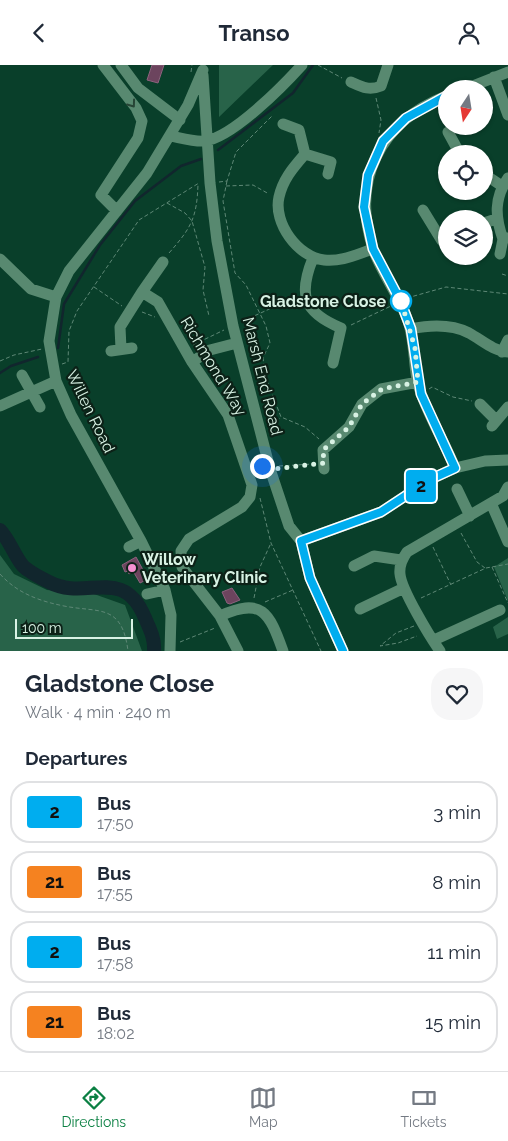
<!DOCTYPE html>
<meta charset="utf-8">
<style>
body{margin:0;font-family:Raleway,sans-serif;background:#f6f6f7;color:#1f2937;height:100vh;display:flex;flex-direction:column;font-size:19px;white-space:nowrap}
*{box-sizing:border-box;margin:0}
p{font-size:16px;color:#747a83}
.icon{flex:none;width:28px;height:28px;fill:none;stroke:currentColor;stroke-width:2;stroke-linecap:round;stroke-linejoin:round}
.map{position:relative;height:586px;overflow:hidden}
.drawer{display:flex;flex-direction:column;background:#fff;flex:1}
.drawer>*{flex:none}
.badge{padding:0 10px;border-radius:4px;font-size:18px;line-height:32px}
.needle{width:32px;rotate:192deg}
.tools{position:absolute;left:438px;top:15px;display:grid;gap:10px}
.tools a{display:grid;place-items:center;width:55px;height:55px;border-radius:50%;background:#fff;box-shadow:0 1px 4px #0004;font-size:25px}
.scale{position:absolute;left:15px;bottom:12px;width:118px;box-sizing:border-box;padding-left:5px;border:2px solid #d8f2e4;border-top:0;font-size:14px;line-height:18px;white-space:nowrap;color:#d8f2e4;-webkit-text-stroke:4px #0c2117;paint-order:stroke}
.you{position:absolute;width:25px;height:25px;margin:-12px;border:4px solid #fff;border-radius:50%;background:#1a73e8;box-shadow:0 0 0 8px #1a73e833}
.map>.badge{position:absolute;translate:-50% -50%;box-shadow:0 0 0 2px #fff}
h2{padding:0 25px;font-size:19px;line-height:45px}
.round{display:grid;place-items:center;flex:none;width:52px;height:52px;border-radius:20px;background:#f6f6f7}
.head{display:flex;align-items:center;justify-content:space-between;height:85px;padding:0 25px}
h1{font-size:24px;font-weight:700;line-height:38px}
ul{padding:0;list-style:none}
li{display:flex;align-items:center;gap:15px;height:62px;margin:0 10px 8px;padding:0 15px;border:2px solid #e0e1e3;border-radius:20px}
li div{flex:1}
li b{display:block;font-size:19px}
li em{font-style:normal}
li .badge{min-width:55px;font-weight:700;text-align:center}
header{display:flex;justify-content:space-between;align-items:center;height:65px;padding:0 25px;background:#fff;font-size:22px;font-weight:700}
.menu{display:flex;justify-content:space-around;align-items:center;height:70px;border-top:1px solid #e0e1e3;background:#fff;font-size:14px;color:#747a83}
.menu a{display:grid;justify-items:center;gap:2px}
.menu .on{color:#0b8043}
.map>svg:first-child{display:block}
</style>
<header><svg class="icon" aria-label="back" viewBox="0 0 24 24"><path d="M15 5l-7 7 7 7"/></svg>Transo<svg class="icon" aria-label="person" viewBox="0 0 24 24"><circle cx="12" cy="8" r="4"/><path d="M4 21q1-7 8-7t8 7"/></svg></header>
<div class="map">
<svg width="508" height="586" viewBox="0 0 508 586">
<rect width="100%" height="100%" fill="#093f2a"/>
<path fill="#286349" d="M219 0H273L219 52Z
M0 490 14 509 47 525 94 529 125 540 142 586H0Z
M508 493V536L494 502Z
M508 552V569L497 574 493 562Z"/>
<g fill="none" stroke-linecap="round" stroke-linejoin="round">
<path stroke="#11262d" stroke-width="2.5" d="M218 85 293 28 313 0
M58 283 64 239 100 180 135 136 181 101 201 94
M0 308 11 301 38 292"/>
<path stroke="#11262d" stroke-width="14" d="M0 465C10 476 14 490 23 501 29 507 41 513 49 517 86 537 123 499 145 553 150 564 155 574 154 586"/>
</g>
<path fill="#6c445e" stroke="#8c627d" d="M152 0H164L158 18 147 15Z
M136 492 148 514 140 518 133 506 129 509 128 506 125 507 122 500Z
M232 523 240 535 230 539 227 538 222 527Z"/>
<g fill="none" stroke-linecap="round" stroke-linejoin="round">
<path stroke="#5e8876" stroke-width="1" stroke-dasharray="4 2.5" stroke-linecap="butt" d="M318 0 342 13
M191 7 192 0
M376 33 381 55 379 68
M227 116 223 136 235 208 246 220 266 261 270 278 263 293 266 313 281 352 305 362 319 374
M219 117 227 116 236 87 273 50
M226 121 253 120 269 129
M167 138 185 148 192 156 205 202 203 225 209 251
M169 188C191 163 197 153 198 119
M502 209 508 211
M94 222 122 241
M407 233 446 222 508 229
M142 247 155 252
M243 256 296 232
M351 260 391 241
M193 280 224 265
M0 296 14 290 42 284
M62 299 68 297 69 266 77 246 139 155 199 118
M429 324 432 322 453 332 472 336
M270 362 280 353
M279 401 313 399
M260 433 271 478 321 586
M461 468 477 497 485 503
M433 482 451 520
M492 502 508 538
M0 509C17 528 39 536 64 541 99 548 122 538 128 586
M254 533 260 502 271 478
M421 533 486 503 508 499
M265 537 293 525
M414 561 396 568 380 581 398 578 417 571
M180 577 215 563"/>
<path stroke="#588970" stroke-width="11" d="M103 0 136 43 142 56 138 73 101 130 117 146
M121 0 138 23 180 55
M203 10 210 118 217 176 233 261 270 404 289 461 301 476 310 513 343 586
M494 12 508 50
M351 17C362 22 369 26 381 21L388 0
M465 24 508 7
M446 31C380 57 351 115 373 184 382 209 399 230 408 256 415 277 413 298 418 319 426 348 444 375 455 403
M283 59 299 65 305 89C293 103 283 114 279 132 273 158 298 192 324 195 342 197 357 189 373 184
M448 67 460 89
M171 71C181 73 194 77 205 76 233 72 283 21 302 0
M305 89 331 97 328 109
M484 109 502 121
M508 113C494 133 495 152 503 174L508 173
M423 145 442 176
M484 158 496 154
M500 189 503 174
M313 193C298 230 303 247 341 263L333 298
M0 194 31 224 56 232
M142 227 163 197
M411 264C430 260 451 259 469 268 482 275 493 286 508 287
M121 284 120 262 142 227 158 237 192 297 228 350 252 420 250 432 242 442 189 474 181 486 182 502 220 551 238 586
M111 286 132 283
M502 287 508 275
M192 297 210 285 237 278
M22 310 40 342
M480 339 496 355
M0 341 56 316
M492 361 508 342
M324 404 323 385 349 362 362 339 381 324 418 317
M457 424 470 451
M491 438 508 477
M301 476 381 447 431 414 455 403 485 396 508 395
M129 482 141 476
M354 501 374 491 401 495
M147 529 165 525
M360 544 404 523
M220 551C262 532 269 547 283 586
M434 575 500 545
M170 586 171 550 165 525 141 476 71 350 56 316 49 276 56 232 69 206 147 108 188 40 203 5
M440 586C430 572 401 524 400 509 399 500 402 494 407 487L503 431 508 422"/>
</g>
<defs><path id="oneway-chevron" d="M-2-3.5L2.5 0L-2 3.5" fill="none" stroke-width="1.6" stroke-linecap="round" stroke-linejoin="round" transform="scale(1.25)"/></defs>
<use stroke="#274536" href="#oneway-chevron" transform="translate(132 39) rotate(54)"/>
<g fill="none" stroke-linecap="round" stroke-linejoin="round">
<g stroke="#fff" stroke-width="11">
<path id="line" d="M343 586 310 513 301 476 381 447 431 414 455 403 421 329 411 264 400 235 373 184 364 142 368 110 383 76 406 53 446 31"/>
</g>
<use href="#line" stroke="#00adef" stroke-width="8"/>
<path stroke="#d8f2e4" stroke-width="5" stroke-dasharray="0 9" d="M262 401 265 405 324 398 323 385 349 362 362 339 382 324 418 317 415 283 401 236"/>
</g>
<circle fill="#fff" stroke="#00adef" stroke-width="2.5" cx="401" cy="236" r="10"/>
<circle fill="#f591d2" stroke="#0c2117" stroke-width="2" cx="132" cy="503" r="5"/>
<g text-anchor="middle" stroke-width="4.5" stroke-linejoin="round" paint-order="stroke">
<g font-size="16" font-weight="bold" fill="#d8f2e4" stroke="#0c2117" text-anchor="end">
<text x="386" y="242">Gladstone Close</text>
</g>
<g font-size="16" fill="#d8f2e4" stroke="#0c2117">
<text transform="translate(214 301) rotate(59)" y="6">Richmond Way</text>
<text transform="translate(263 311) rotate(76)" y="6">Marsh End Road</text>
<text transform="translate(91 346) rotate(64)" y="6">Willen Road</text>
</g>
<g font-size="16" font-weight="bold" fill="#d8f2e4" stroke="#0c2117" text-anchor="start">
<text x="142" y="500">Willow<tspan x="142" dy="18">Veterinary Clinic</tspan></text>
</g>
</g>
</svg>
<div class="tools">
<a><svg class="needle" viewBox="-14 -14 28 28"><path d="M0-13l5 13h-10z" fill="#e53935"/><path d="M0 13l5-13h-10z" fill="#747a83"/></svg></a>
<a><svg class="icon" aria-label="locate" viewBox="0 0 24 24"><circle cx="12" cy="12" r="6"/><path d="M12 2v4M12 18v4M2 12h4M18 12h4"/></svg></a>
<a><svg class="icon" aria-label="layers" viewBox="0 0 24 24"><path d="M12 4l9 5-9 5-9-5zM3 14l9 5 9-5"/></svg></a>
</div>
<div class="scale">100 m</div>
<div class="you" style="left:262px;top:401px"></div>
<b class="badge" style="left:421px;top:421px;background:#00adef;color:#111">2</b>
</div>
<section class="drawer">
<div class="head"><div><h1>Gladstone Close</h1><p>Walk · 4 min · 240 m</p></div><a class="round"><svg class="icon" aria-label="heart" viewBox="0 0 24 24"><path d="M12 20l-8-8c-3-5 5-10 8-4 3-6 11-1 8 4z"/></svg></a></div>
<h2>Departures</h2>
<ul>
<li><span class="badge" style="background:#00adef;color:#111">2</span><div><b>Bus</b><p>17:50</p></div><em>3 min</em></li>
<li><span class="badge" style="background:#f58220;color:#111">21</span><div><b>Bus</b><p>17:55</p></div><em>8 min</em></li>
<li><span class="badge" style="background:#00adef;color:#111">2</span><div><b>Bus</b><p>17:58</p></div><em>11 min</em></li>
<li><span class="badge" style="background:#f58220;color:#111">21</span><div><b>Bus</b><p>18:02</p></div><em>15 min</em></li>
</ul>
</section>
<nav class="menu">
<a class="on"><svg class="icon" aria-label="directions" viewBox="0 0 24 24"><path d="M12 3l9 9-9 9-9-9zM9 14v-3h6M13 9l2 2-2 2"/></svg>Directions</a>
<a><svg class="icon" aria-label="map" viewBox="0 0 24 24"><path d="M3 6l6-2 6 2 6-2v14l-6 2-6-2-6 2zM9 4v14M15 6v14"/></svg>Map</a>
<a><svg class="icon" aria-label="tickets" viewBox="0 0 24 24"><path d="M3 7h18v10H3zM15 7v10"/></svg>Tickets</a>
</nav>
